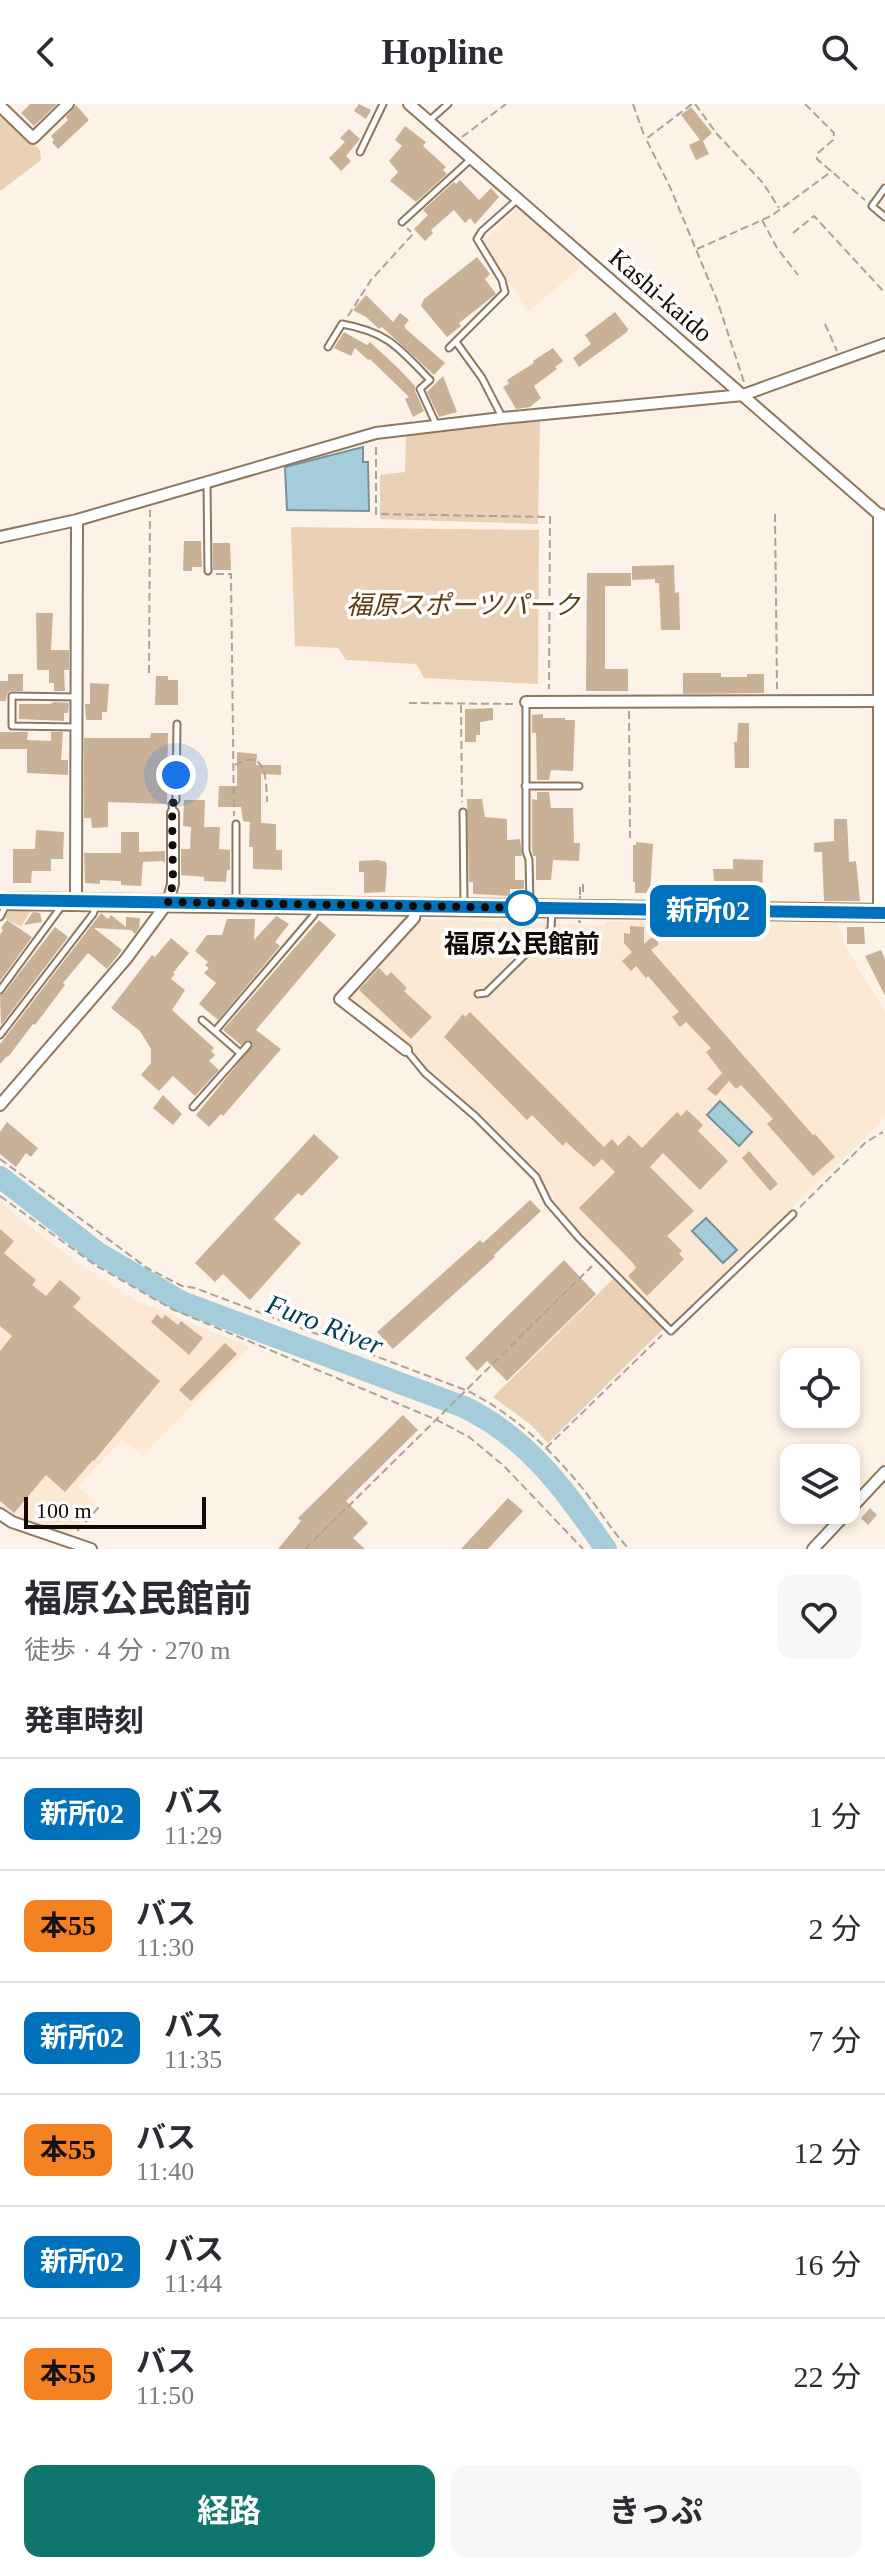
<!DOCTYPE html>
<html lang="ja">
<meta charset="utf-8">
<style>
body{margin:0;font-family:"Times New Roman","Noto Sans JP",serif;background:#f7f7f7;color:#2b2b33;height:100vh;display:flex;flex-direction:column;font-size:30px;white-space:nowrap}
*{box-sizing:border-box;margin:0}
p{font-size:26px;color:#7c7c81}
.icon{flex:none;width:44px;height:44px;fill:none;stroke:currentColor;stroke-width:2;stroke-linecap:round;stroke-linejoin:round}
.map{position:relative;height:1445px;overflow:hidden}
.side{display:flex;flex-direction:column;background:#fff;flex:1}
.side>*{flex:none}
.badge{padding:0 16px;border-radius:12px;font-size:28px;line-height:52px}
.controls{position:absolute;left:780px;top:1244px;display:grid;gap:16px}
.controls a{display:grid;place-items:center;width:80px;height:80px;border-radius:16px;background:#fff;box-shadow:0 4px 12px #0003;font-size:40px}
.scale{position:absolute;left:24px;bottom:20px;width:182px;box-sizing:border-box;padding-left:8px;border:4px solid #130a03;border-top:0;font-size:22px;line-height:28px;white-space:nowrap;color:#130a03;-webkit-text-stroke:6px #fff;paint-order:stroke}
.you{position:absolute;width:40px;height:40px;margin:-20px;border:6px solid #fff;border-radius:50%;background:#1a73e8;box-shadow:0 0 0 12px #1a73e833}
.map>.badge{position:absolute;translate:-50% -50%;box-shadow:0 0 0 4px #fff}
h2{padding:0 24px;font-size:30px;line-height:72px}
.round{display:grid;place-items:center;flex:none;width:84px;height:84px;border-radius:16px;background:#f7f7f7}
.headline{display:flex;align-items:center;justify-content:space-between;height:136px;padding:0 24px}
h1{font-size:38px;font-weight:700;line-height:60px}
.cta{display:flex;gap:16px;margin-top:auto;padding:16px 24px}
.cta a{flex:1;height:92px;border-radius:16px;background:#0f766e;color:#fff;font-size:32px;font-weight:700;line-height:92px;text-align:center}
.cta a+a{background:#f7f7f7;color:#2b2b33}
ul{padding:0;list-style:none}
li{display:flex;align-items:center;gap:24px;height:112px;padding:0 24px;border-top:2px solid #e1e1e2}
li div{flex:1}
li b{display:block;font-size:30px}
li em{font-style:normal}
li .badge{min-width:88px;font-weight:700;text-align:center}
header{display:flex;justify-content:space-between;align-items:center;height:104px;padding:0 24px;background:#fff;font-size:36px;font-weight:700}
.map>svg:first-child{display:block}
</style>
<header><svg class="icon" aria-label="back" viewBox="0 0 24 24"><path d="M15 5l-7 7 7 7"/></svg>Hopline<svg class="icon" aria-label="search" viewBox="0 0 24 24"><circle cx="10" cy="10" r="6"/><path d="M15 15l6 6"/></svg></header>
<div class="map">
<svg width="885" height="1445" viewBox="0 0 885 1445">
<rect width="100%" height="100%" fill="#fdf2e7"/>
<path fill="#fbe8d5" d="M519 102 581 163 528 208 482 138Z
M421 815 592 821H605L606 817 837 819 844 835 842 837 885 908V1014L674 1219H668L580 1130 551 1095 538 1068 479 1009 427 965 410 942 350 896V891Z
M0 1098 65 1150 133 1195 249 1243 143 1352 122 1336 78 1382 96 1399 70 1431 15 1414 0 1405Z"/>
<path fill="#ead1b6" d="M0 9 40 46 41 56 2 86H0Z
M540 317 538 420 380 415V371L405 368 406 331Z
M291 423 539 426 538 580 424 574 416 560 346 556 338 544 295 542Z
M10 805 31 806 21 823 4 814Z
M613 1175 663 1225 548 1339 530 1320 493 1293Z"/>
<path fill="#a4ccda" stroke="#78929a" stroke-width="2" d="M363 343V358H368L369 407 287 406 285 363Z
M720 997 752 1028 739 1042 707 1011Z
M706 1114 737 1146 723 1159 692 1127Z"/>
<g fill="none" stroke-linecap="round" stroke-linejoin="round">
<path stroke="#a4ccda" stroke-width="22" d="M0 1073 98 1149 182 1198 464 1303C530 1335 565 1387 606 1445"/>
</g>
<path fill="#c9b197" d="M30 0H57L34 22 21 9Z
M359 0 371 6 366 15 354 7Z
M76 1 89 16 58 45 52 38 54 36 51 32 68 16 66 13Z
M691 3 712 29 703 37 709 50 696 56 689 41 700 36 681 11Z
M405 22 426 38 423 42 446 63 443 66 447 70 416 98 390 77 398 68 389 57 402 42 395 36Z
M349 25 360 35 346 52 351 57 341 67 329 54 345 38 340 34Z
M460 76 479 96 491 84 499 93 475 120 470 114 465 119 454 106 431 126 433 129 425 137 414 125 428 111 423 106 454 78 456 80Z
M477 153 490 170 485 175 496 190 459 219 461 222 447 233 421 202 424 195Z
M366 191 393 218 400 209 409 216 404 222 406 225 445 259 434 271 382 223 379 225 366 213 353 206Z
M615 208 628 225 627 228 579 263 573 254 591 240 585 231Z
M344 228 367 241 370 238 399 265 415 282V287L424 307 413 313 405 295 409 293 370 255 368 256 355 244 351 252 334 244Z
M553 244 563 257 555 263 557 265 534 282 541 294 530 303 516 305 503 283 509 280 507 276 534 259 533 257Z
M443 272 457 308 439 313 427 288Z
M184 437H201L202 463H192V467H183Z
M213 439H230L231 466H213Z
M674 461 675 489 679 488 680 526H661L659 479H655V475L632 476V462Z
M587 469H631V482H605V565H628V587H586Z
M36 509H53L51 546H69V566H64L65 587H54V579H49V566H37Z
M683 569H721V573H747V570H764V589L683 590Z
M8 570H23V587H10L7 590 6 597H0V577H8Z
M156 572H168V576H178V601H155Z
M90 579 109 580 107 608H102V616H86L85 600H90Z
M54 598 69 599 68 609H64V617L19 615V600H50Z
M493 604V616L480 618V631H476V638H465V605Z
M543 610V614H565V616H575L573 667 551 666 549 676H537L536 629H532V611Z
M738 619H749V664H735L734 638H737Z
M0 628H28L27 636 51 637V628H63L61 656H68V671L27 669V645H0Z
M151 629H168L167 700 108 698V723L92 724 91 714H84V634H150Z
M237 648 257 650 256 661H281V671L261 670V719L276 720V746H282V766L253 765V743H249L250 718 243 717 241 703H218L219 682H237Z
M537 688H549L551 704H573L574 739H580L579 757 553 756 551 776H536V752H533L532 746V695L537 696Z
M467 695H482L485 713 507 715V736L520 735 522 752H515V776H524V785H510V792L473 790V778H469Z
M184 696H205L204 723H220L219 745 230 746V766H227L226 778 204 777V773L181 771V745H190L191 723 183 722Z
M834 715H847L849 758 856 757 860 797H824L822 748H814V739L834 737Z
M36 726 64 728 63 755H51V767H32L31 779H13V745H35Z
M121 728H139V748L165 747V759L162 757 143 758 141 782 121 781V777H118L100 776V780L85 779 84 749H121Z
M636 738 653 740 650 789H635V778H633V741H636Z
M733 755 763 756 762 796H733V789H715L713 765H733Z
M378 756 386 758 387 764 385 788 364 789V768H359V757Z
M33 808 40 809 42 818 24 821Z
M101 809 108 815 111 811 126 823V813L140 814 139 824 135 830 131 826 94 824 122 846 107 865 88 849 63 879 65 881 35 921 33 920 8 953 7 952 0 960V940Z
M276 812 289 820 275 838 280 842 218 916 199 900 216 879 204 869 209 864 205 861 208 858 195 847 207 831H222L227 815H255L254 836Z
M7 816 32 833 0 877V831L3 826 1 824Z
M319 816 336 831 256 926 281 945 223 1012 221 1010 209 1023 196 1011 253 941 248 936 241 941 223 926Z
M630 822 644 823V840L653 832 659 840 651 846 813 1031 815 1030 835 1053 813 1072 767 1020 773 1015 741 981 736 985 729 977 716 992 707 985 722 969 706 948 711 944 686 918 680 923 672 913 679 908 648 872 646 874 636 862 631 867 622 857 632 848 624 839V829L630 830Z
M55 823 68 833 1 921 0 891 4 889Z
M847 823H864L865 840H847Z
M171 834 189 849 173 869 175 870 171 875 185 886 172 906 214 944 211 947 215 951 209 957 219 966 195 992 173 972 159 987 141 971 151 959V945L140 927 111 904 152 851 155 853Z
M881 846 885 855V892L865 852Z
M379 864 387 872 391 868 407 884 404 887 432 913 411 935 359 886Z
M470 908 604 1043 612 1035 618 1042 629 1031 642 1044 677 1008 681 1012 687 1006 703 1021 698 1027 728 1057 700 1086 663 1049 650 1063 694 1107 667 1132 682 1147 679 1150 684 1155 647 1192 628 1172 636 1164 633 1159 579 1104 615 1068 602 1055 594 1063 566 1038 563 1042 532 1011 527 1016 444 933 463 910 465 913Z
M163 991 182 1010 173 1021 153 1004Z
M7 1018 38 1044 31 1053 26 1049 16 1063 0 1050V1028Z
M314 1030 339 1053 302 1092 298 1089 274 1115 301 1139 250 1196 223 1170 215 1178 195 1159Z
M749 1047 778 1080 770 1087 742 1054Z
M530 1096 541 1107 494 1151 495 1153 393 1245 377 1228 480 1136 483 1139Z
M0 1125 14 1137 4 1149 36 1176 32 1181 46 1192 60 1176 81 1194 73 1203 160 1277 94 1357 93 1356 65 1388 46 1371 14 1409 0 1397V1247L12 1232 0 1222Z
M564 1156 596 1190 507 1277 487 1257 477 1267 465 1254Z
M157 1210 162 1215 165 1211 178 1221 181 1217 203 1234 189 1251 151 1218Z
M225 1239 237 1250 191 1297 179 1286Z
M403 1311 418 1326 346 1397 368 1419 353 1434 365 1445H278L301 1417 298 1414Z
M508 1394 523 1407 488 1445H461Z
M870 1404 877 1411 868 1421 861 1414Z"/>
<g fill="none" stroke-linecap="round" stroke-linejoin="round">
<g stroke="#8d775e" stroke-width="9">
<path id="service" d="M430 16 448 0
M360 48 383 0
M885 84 872 102 885 113
M402 118 471 55
M456 238 482 274 502 313
M328 243 342 220C388 228 399 244 430 276L420 285 436 320
M449 244 505 188 502 176 477 135 482 127 517 96
M207 380 208 467
M526 599V747L529 756 530 800
M75 623 12 622V592L76 593
M525 682H579
M463 708 464 802
M173 709 172 700 176 696 177 620
M236 720V798
M0 813 6 801
M0 886 61 803
M478 890 486 889 551 825 552 806
M202 916 240 949
M215 927 314 811 316 805
M0 931 93 810 96 802
M407 947 425 969 475 1012 536 1073 548 1098 579 1134 671 1227 793 1110
M193 1003 248 941"/>
</g>
<g stroke="#8d775e" stroke-width="14">
<path id="minor" d="M409 0 883 414
M0 2 33 34 68 0
M0 433 77 416 376 329 502 314 743 291 885 240
M526 598 879 597
M76 797 77 416
M406 946 340 895 414 814 416 802
M0 1001 126 855 168 798 173 780V709
M0 1410 12 1418 91 1445
M813 1445 885 1368"/>
</g>
<g stroke="#8d775e" stroke-width="16">
<path id="tertiary" d="M880 809V411"/>
</g>
<g stroke="#8d775e" stroke-width="20">
<path id="primary" d="M0 797 885 809"/>
</g>
<path stroke="#ada299" stroke-width="2" stroke-dasharray="8 4" stroke-linecap="butt" d="M633 0 645 34
M692 0 646 35 670 83 717 196 744 278
M695 0 717 30 763 79 779 104
M805 0 834 29 833 36 818 49 817 55 865 96
M462 33 506 0
M762 116 777 144 798 171
M793 129 814 112 885 189
M697 145 771 112 832 67
M348 212 371 176 413 130 407 124
M825 220 837 247
M376 343V410L550 413 549 585
M775 410 777 585
M216 470H231L234 712
M149 569 150 406
M409 599 516 600
M461 601 462 698
M629 607 630 734
M235 661C267 643 266 676 267 698
M580 791V781H583V789
M0 1055 147 1164 182 1182 195 1184 468 1287C513 1310 551 1345 583 1385 599 1405 611 1426 629 1445
M0 1092 95 1161 172 1205 437 1316 469 1333 504 1362 583 1445
M800 1103 866 1038 883 1028
M546 1344 662 1231
M77 1427 99 1403
M305 1445 592 1162"/>
<use href="#service" stroke="#fff" stroke-width="5"/>
<use href="#minor" stroke="#fff" stroke-width="10"/>
<use href="#tertiary" stroke="#fff" stroke-width="12"/>
<use href="#primary" stroke="#fff" stroke-width="16"/>
<path stroke="#ada299" stroke-width="2" stroke-dasharray="8 4" stroke-linecap="butt" d="M580 792 579 818H581"/>
</g>
<g fill="none" stroke-linecap="round" stroke-linejoin="round">
<g stroke="#fff" stroke-width="18">
<path id="line" d="M0 796 885 809"/>
</g>
<use href="#line" stroke="#0072bc" stroke-width="12"/>
<path stroke="#130a03" stroke-width="8" stroke-dasharray="0 14.4" d="M176 671V696L172 700 173 780 168 798 530 804H522"/>
</g>
<circle fill="#fff" stroke="#0072bc" stroke-width="4" cx="522" cy="804" r="16"/>
<g text-anchor="middle" stroke-width="7" stroke-linejoin="round" paint-order="stroke">
<g font-size="26" fill="#130a03" stroke="#fff">
<text transform="translate(661 191) rotate(41)" y="9">Kashi-kaido</text>
</g>
<g font-size="26" font-style="italic" fill="#5e3b0c" stroke="#fff">
<text x="463" y="510">福原スポーツパーク</text>
</g>
<g font-size="26" font-weight="bold" fill="#130a03" stroke="#fff">
<text x="522" y="849">福原公民館前</text>
</g>
<g font-size="28" font-style="italic" fill="#033f4f" stroke="#fff">
<text transform="translate(325 1220) rotate(21)" y="10">Furo River</text>
</g>
</g>
</svg>
<div class="controls">
<a><svg class="icon" aria-label="locate" viewBox="0 0 24 24"><circle cx="12" cy="12" r="6"/><path d="M12 2v4M12 18v4M2 12h4M18 12h4"/></svg></a>
<a><svg class="icon" aria-label="layers" viewBox="0 0 24 24"><path d="M12 4l9 5-9 5-9-5zM3 14l9 5 9-5"/></svg></a>
</div>
<div class="scale">100 m</div>
<div class="you" style="left:176px;top:671px"></div>
<b class="badge" style="left:708px;top:807px;background:#0072bc;color:#fff">新所02</b>
</div>
<section class="side">
<div class="headline"><div><h1>福原公民館前</h1><p>徒歩 · 4 分 · 270 m</p></div><a class="round"><svg class="icon" aria-label="heart" viewBox="0 0 24 24"><path d="M12 20l-8-8c-3-5 5-10 8-4 3-6 11-1 8 4z"/></svg></a></div>
<h2>発車時刻</h2>
<ul>
<li><span class="badge" style="background:#0072bc;color:#fff">新所02</span><div><b>バス</b><p>11:29</p></div><em>1 分</em></li>
<li><span class="badge" style="background:#f58220;color:#111">本55</span><div><b>バス</b><p>11:30</p></div><em>2 分</em></li>
<li><span class="badge" style="background:#0072bc;color:#fff">新所02</span><div><b>バス</b><p>11:35</p></div><em>7 分</em></li>
<li><span class="badge" style="background:#f58220;color:#111">本55</span><div><b>バス</b><p>11:40</p></div><em>12 分</em></li>
<li><span class="badge" style="background:#0072bc;color:#fff">新所02</span><div><b>バス</b><p>11:44</p></div><em>16 分</em></li>
<li><span class="badge" style="background:#f58220;color:#111">本55</span><div><b>バス</b><p>11:50</p></div><em>22 分</em></li>
</ul>
<div class="cta"><a>経路</a><a>きっぷ</a></div>
</section>
